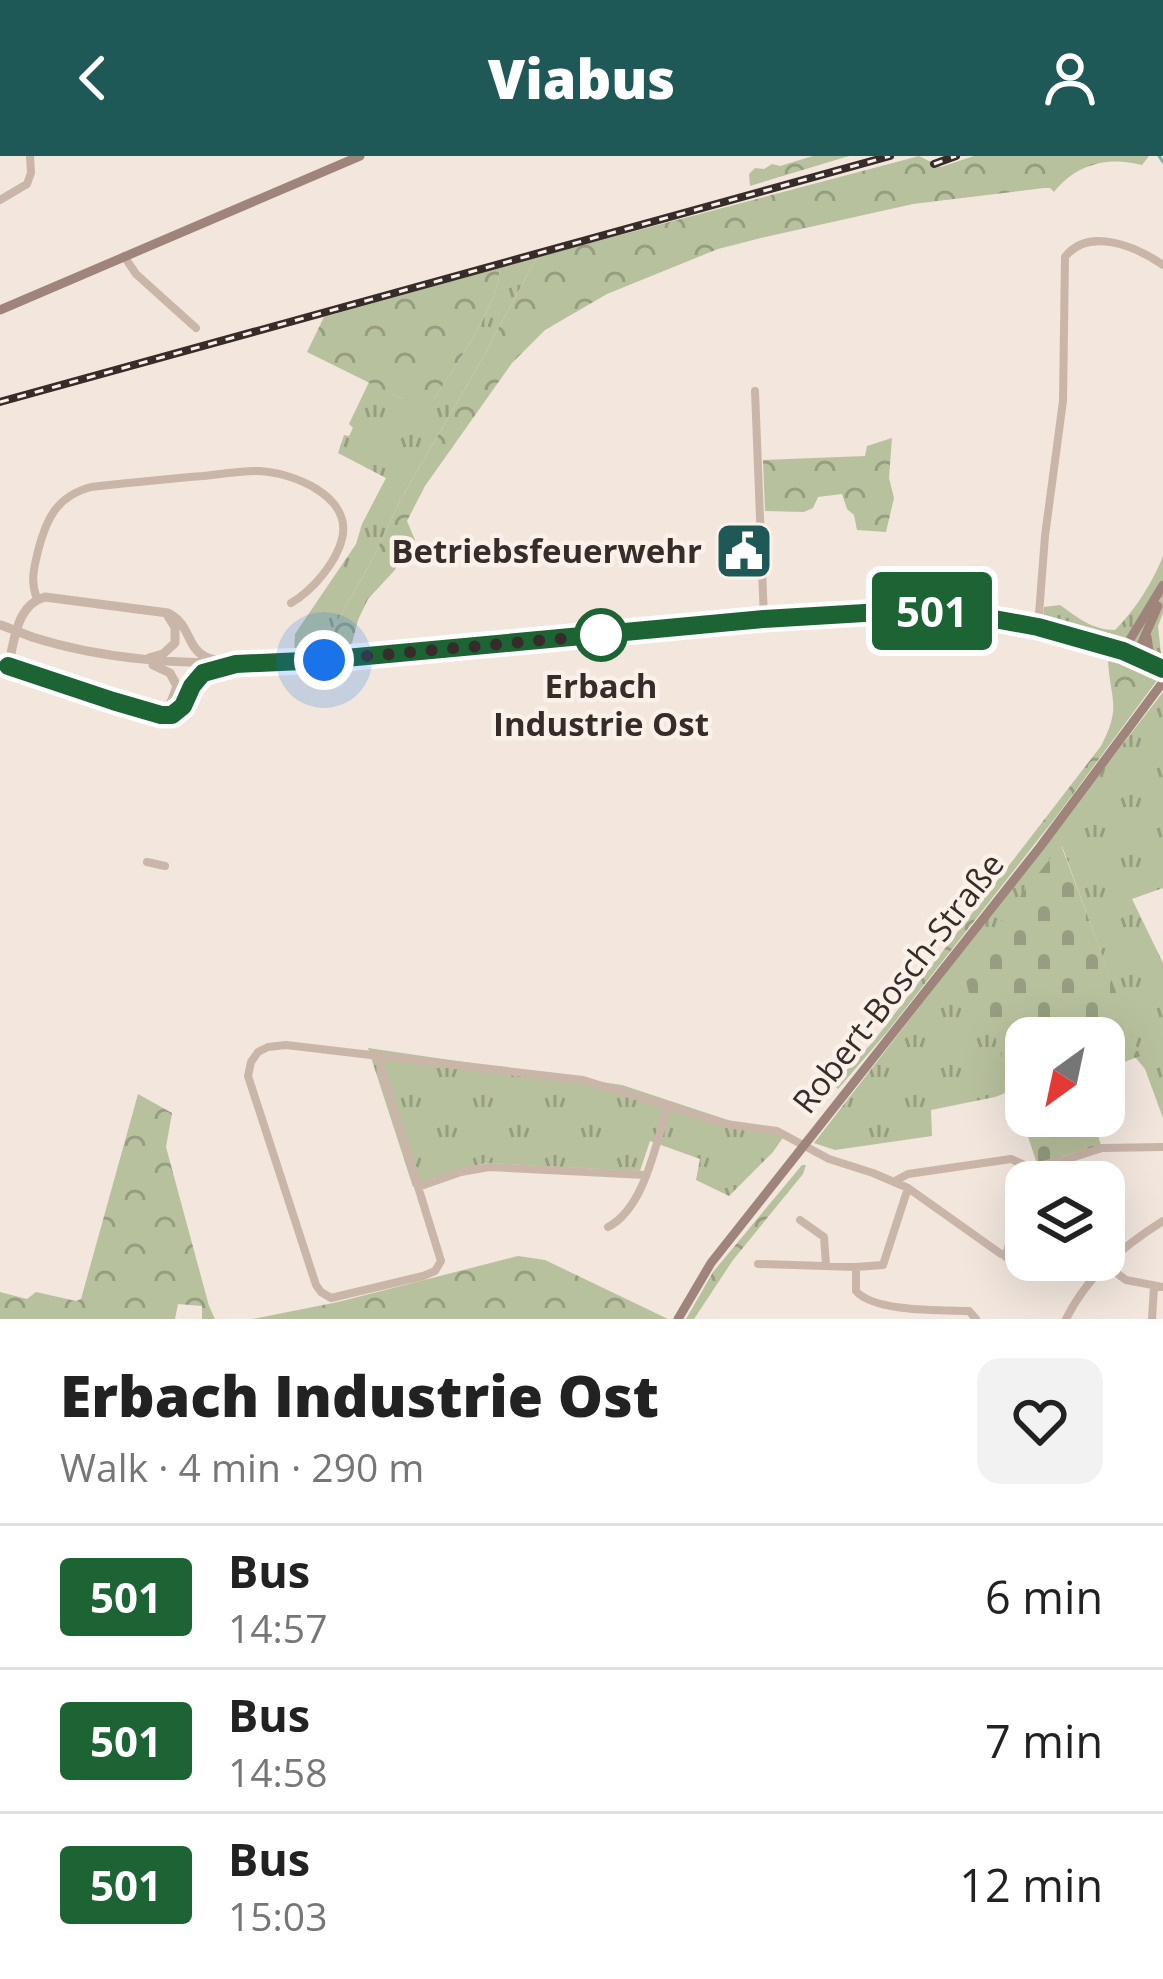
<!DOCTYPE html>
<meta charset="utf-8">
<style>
body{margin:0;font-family:"Open Sans",sans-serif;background:#f2f2f2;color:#222;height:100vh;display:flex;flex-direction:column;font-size:45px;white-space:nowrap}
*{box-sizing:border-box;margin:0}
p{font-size:39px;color:#767676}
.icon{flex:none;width:66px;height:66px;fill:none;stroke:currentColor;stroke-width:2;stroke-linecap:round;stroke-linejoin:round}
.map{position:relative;height:1163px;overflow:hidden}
.details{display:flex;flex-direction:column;background:#fff;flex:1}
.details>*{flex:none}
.badge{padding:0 24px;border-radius:9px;font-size:42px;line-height:78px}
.needle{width:78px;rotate:213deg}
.tools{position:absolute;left:1005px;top:861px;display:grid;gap:24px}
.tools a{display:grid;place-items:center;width:120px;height:120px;border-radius:24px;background:#fff;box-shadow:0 12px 48px #0002;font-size:60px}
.you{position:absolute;width:60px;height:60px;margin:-30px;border:9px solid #fff;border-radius:50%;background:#1a73e8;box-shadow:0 0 0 18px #1a73e833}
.map>.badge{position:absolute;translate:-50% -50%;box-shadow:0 0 0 6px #fff}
.round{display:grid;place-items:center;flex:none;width:126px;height:126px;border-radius:24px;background:#f2f2f2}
.overview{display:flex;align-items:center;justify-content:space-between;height:204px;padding:0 60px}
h1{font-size:57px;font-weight:800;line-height:90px}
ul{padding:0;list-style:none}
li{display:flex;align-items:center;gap:36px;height:144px;padding:0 60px;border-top:3px solid #e0e0e0}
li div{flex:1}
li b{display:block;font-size:45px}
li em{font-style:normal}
li .badge{min-width:132px;font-weight:700;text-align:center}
header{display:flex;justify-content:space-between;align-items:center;height:156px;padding:0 60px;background:#1e5958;color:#fff;font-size:54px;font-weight:800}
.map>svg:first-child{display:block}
</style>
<header><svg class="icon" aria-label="back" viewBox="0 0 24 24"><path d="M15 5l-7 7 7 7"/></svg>Viabus<svg class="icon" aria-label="person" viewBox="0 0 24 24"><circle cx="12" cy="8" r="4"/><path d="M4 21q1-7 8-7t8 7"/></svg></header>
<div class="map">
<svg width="1163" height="1163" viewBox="0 0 1163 1163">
<defs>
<pattern id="grass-tufts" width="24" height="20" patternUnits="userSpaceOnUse" patternTransform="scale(3)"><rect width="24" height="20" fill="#b8c19d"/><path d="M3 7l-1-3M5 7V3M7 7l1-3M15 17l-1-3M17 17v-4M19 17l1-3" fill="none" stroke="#969d80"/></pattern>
<pattern id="forest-crowns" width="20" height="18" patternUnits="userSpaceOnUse" patternTransform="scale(3)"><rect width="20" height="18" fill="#b8c19d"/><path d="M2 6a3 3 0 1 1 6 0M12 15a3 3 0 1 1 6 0" fill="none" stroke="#969d80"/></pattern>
<pattern id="cemetery-stones" width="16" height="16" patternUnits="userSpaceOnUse" patternTransform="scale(3)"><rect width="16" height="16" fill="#b8c19d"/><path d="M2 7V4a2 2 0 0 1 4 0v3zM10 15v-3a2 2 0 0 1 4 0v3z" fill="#969d80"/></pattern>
</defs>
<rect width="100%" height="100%" fill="#f2e6dd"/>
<path fill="url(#grass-tufts)" d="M537 101 477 212 401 343 370 408 319 497 294 499 295 478 356 388 362 368 386 322 338 297 344 279 349 280 353 272 349 268 369 226 402 243H434C452 214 503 144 499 112Z
M1163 400V457L1158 470 1163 516 1158 523 1155 517 1041 479 1044 451 1060 449C1077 461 1092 474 1115 474 1135 454 1153 426 1163 400Z
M1163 536V732L1132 743 1163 807V962L1145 913 1135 901 1139 900 1062 690 966 824 985 849 1013 934 995 941 931 954 932 980 835 994 814 987Z
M368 892 622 929 740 968 787 976 773 996 729 1040 696 1024 700 1003 650 985 640 1015 486 1007 457 1014 413 1031Z"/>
<path fill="url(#forest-crowns)" d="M813 0H849L750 30 749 18 755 12 764 13 772 8 780 10Z
M919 0 941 11 974 0H1149L1142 9C1108 0 1076 8 1054 36L1050 32H1044L913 48 761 82 718 93 607 138 545 174 512 207 425 330 407 365 415 384 394 415 368 443 358 464 350 495 319 497 370 408 401 343 477 212 537 101Z
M499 112C503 144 452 214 434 243L423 250 402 243 307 196 324 161Z
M892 282 889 322 894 342 886 376 857 374 854 359 847 353 842 338 818 341 813 352 804 356 765 355 763 304 865 300 867 290Z
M1108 501 1155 517 1158 523 1059 657 887 876 838 933 833 928 872 887 1101 590C1123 548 1109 543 1108 501Z
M138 938 172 957 166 991 209 1150 215 1163H202V1150L178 1148 175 1163H0V1136L27 1143 36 1136 76 1145 81 1143Z
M802 1009H806L803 1018 733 1104 694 1163H686L713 1116Z
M518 1100 545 1104 668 1163H253L338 1146Z"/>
<path fill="url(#cemetery-stones)" d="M1061 689 1140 900 1104 914V882H1026V960H1092L1101 989 1037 1008 985 850H972L966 825 958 819Z"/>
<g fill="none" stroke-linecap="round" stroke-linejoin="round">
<path stroke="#7cafad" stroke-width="3" d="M1159 0 1163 6"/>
<path stroke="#cab5a9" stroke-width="8" d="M0 44 27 28 31 17 30 0
M124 100 136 118 196 172
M755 235 764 463
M37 443C30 425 34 412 38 395 46 363 57 340 91 331 128 327 165 323 203 320 221 318 240 315 258 315 292 316 353 340 342 383 336 407 312 435 291 447
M1038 471 1045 380 1063 245 1065 101C1089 70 1137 91 1163 109
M147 706 165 710
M377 898 441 1105 435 1115 423 1120 331 1142 321 1136 316 1129 248 920 251 906 258 896 268 891 286 889 583 924 726 968 777 975 829 1003 873 1017 908 1032 1001 1098 1074 1114 1092 1123
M1062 1005 1102 992 1163 991
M895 1025 908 1018 1011 1003 1031 1012 1061 1004 1070 1026
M418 1031 461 1016 489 1011 645 1019
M800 1064 824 1081 826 1109
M608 1071C645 1052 656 986 668 949
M1006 1101 1015 1061 1026 1054
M1099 1104 1126 1124 1163 1131
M758 1108 856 1111 883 1109 908 1032
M856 1111V1135C874 1156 940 1154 969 1155L976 1163
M1066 1163C1088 1119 1122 1091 1163 1065
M1152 1163 1154 1131"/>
<path stroke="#cab5a9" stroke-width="9" d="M45 441 168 457C191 468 186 492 206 501 215 505 227 506 236 508 227 509 216 510 208 514 190 524 192 552 173 558 156 565 33 518 8 510 15 484 16 449 45 441Z
M32 481C107 505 183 508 261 507L764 463 915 454 978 460 1038 471 1123 495 1163 513
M149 502 163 498 175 487V471L168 460
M153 509 170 517 177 530 170 549 153 553"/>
<path stroke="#9e847a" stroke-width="9" d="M0 154 360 0
M1147 481 1149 495 1163 513
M1123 495 1163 429
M1132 500 1140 491 1158 450
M678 1163 711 1107 1040 691 1163 526"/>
<g stroke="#372c29" stroke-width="8">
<path id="rail" d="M934 8 956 0
M0 246 890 0"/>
</g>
<use href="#rail" stroke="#faf1e9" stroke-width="3" stroke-dasharray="9" stroke-linecap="butt"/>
<path stroke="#cab5a9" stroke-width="9" d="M1 469 32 481"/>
</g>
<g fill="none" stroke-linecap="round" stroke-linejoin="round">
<g stroke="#fff" stroke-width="27">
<path id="line" d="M8 510 113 545 161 559H172L183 550 192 530 203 517 236 508 324 504 764 463 915 454 978 460 1038 471 1123 495 1163 513"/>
</g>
<use href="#line" stroke="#1c6434" stroke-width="18"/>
<path stroke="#372c29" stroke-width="12" stroke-dasharray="0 21.6" d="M324 504 601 479"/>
</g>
<defs>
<g id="civic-square" transform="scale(3)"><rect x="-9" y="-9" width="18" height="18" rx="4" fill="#1e5958" stroke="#faf1e9"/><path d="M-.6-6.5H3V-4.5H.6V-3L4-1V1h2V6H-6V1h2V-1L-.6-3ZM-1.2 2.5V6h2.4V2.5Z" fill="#fff"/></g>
</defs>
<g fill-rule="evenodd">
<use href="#civic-square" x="744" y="395"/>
</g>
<circle fill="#fff" stroke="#1c6434" stroke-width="6" cx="601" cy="479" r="24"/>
<g text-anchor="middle" stroke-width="9" stroke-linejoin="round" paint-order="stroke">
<g font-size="33" font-weight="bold" fill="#372c29" stroke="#faf1e9" text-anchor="end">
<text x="702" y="407">Betriebsfeuerwehr</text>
</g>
<g font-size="33" font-weight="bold" fill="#372c29" stroke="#faf1e9">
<text x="601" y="542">Erbach<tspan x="601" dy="38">Industrie Ost</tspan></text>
</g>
<g font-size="33" fill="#372c29" stroke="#faf1e9">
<text transform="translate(898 827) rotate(-52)" y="12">Robert-Bosch-Straße</text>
</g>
</g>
</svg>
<div class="tools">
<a><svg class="needle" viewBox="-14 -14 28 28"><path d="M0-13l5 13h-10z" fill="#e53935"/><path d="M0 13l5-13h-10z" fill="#767676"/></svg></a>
<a><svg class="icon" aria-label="layers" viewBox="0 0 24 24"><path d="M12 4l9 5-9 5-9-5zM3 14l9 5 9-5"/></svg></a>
</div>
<div class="you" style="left:324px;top:504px"></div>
<b class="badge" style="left:932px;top:455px;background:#1c6434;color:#fff">501</b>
</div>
<section class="details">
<div class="overview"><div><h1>Erbach Industrie Ost</h1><p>Walk · 4 min · 290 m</p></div><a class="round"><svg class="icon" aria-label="heart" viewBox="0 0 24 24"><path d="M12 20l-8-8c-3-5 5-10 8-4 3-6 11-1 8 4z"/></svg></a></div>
<ul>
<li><span class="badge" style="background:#1c6434;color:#fff">501</span><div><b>Bus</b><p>14:57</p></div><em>6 min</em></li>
<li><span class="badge" style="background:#1c6434;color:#fff">501</span><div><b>Bus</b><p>14:58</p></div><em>7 min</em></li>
<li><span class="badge" style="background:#1c6434;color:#fff">501</span><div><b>Bus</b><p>15:03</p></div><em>12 min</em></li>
</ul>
</section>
